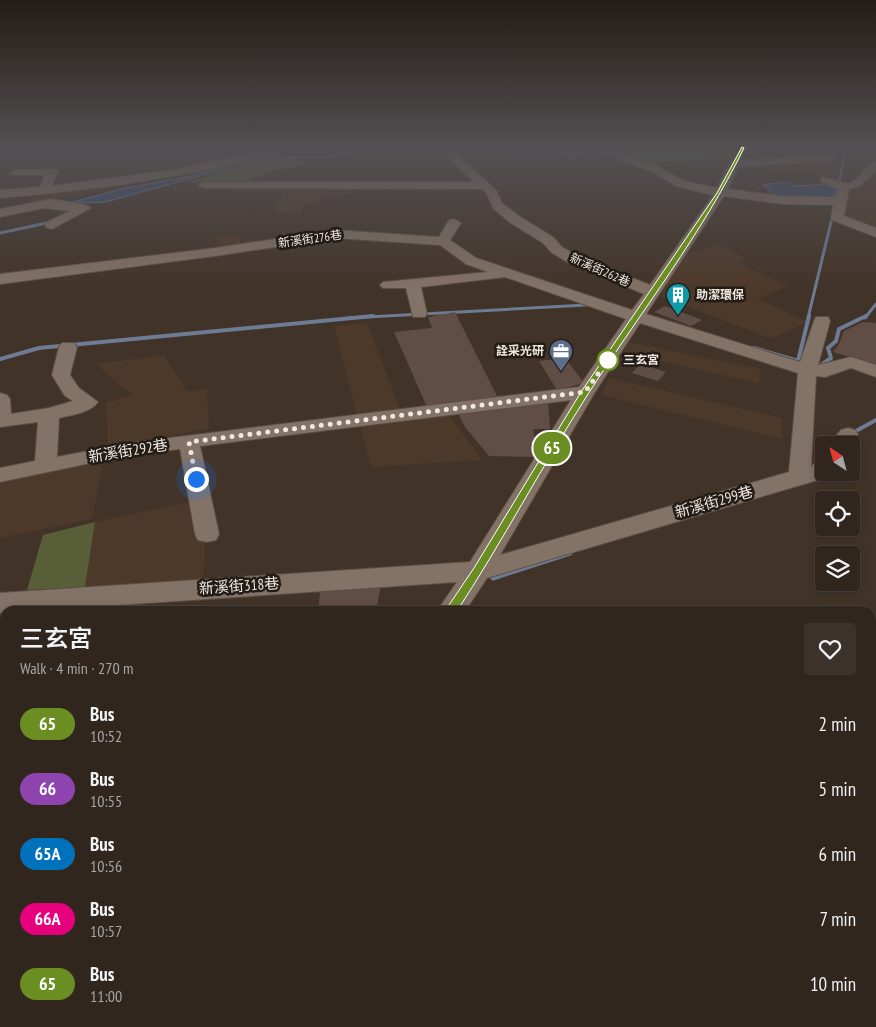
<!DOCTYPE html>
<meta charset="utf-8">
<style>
body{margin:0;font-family:"PT Sans Narrow","Noto Sans TC",sans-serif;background:#3d322b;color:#f1f3f6;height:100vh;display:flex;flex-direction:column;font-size:19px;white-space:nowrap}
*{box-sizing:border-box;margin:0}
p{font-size:16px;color:#a8a5a4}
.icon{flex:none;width:28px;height:28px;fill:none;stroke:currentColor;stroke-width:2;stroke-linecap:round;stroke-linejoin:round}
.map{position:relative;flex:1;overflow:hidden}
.details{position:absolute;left:0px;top:606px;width:876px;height:421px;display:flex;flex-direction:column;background:#31261e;border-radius:15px 15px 0 0;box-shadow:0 2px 8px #0003,0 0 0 1px #4c433c}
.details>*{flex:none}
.badge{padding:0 10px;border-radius:16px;font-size:18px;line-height:32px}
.needle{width:32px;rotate:324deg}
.tools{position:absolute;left:815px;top:436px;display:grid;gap:10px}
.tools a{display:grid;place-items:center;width:45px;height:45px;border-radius:5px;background:#31261e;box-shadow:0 2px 8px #0003,0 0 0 1px #4c433c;font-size:25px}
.you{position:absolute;width:25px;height:25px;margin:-12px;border:4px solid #fff;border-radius:50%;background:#1a73e8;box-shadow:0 0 0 8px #1a73e833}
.map>.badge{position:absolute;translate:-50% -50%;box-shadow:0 0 0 2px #fff}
.round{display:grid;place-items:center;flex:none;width:52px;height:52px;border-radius:5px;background:#3d322b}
.overview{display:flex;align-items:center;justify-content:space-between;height:85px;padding:0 20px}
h1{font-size:24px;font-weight:600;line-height:38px}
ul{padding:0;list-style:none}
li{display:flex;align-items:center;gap:15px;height:65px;padding:0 20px}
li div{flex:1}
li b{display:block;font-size:19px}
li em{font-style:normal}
li .badge{min-width:55px;font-weight:700;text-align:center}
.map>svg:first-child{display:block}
</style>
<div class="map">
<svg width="876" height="1027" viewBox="0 0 876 1027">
<rect width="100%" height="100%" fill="#413328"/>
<path fill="#4d392a" d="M745 148H790V151L830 148 839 155 836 178 826 179 806 170 772 172 765 167 741 170Z
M875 158H876V232L842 216 848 190Z
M120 186 27 207 34 193Z
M286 187H353L351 194 322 195 317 204H305L300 214 274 213Z
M242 235 239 247 220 250 216 237Z
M719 244 748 259 737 263 788 286 758 299 808 322 771 339 661 296 669 278 687 253Z
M367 323 400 409 447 412 482 460 371 467 334 326Z
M628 342 761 369 759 383 623 353Z
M164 355 187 391 207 389 209 429 108 446 106 403 132 395 96 364Z
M609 378 782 418V439L601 395Z
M103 460 92 519 0 538V479Z
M208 498 203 579 85 587 95 522Z
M5 743V855L0 858V744Z"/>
<path fill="#585f38" d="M626 148H737L731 158 647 163 615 151Z
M286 159 306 161 307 165 272 171 241 183 187 182 263 160Z
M95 522 85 587 27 590 43 535Z"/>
<path fill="#354d73" stroke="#6d7b94" d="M259 157 286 158 262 159 105 202 66 204 121 189 191 176Z
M786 182 796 186 833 184 838 186 835 194 830 197H778L762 185Z
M876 969V1027H686L689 1022H871V971Z"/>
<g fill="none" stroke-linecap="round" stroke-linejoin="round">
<path stroke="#6d7b94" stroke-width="2.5" d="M274 158 331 157 367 148
M839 183 846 148
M46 223 51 222
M831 223 833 215"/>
<path stroke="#6d7b94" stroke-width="3" d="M0 233 51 222
M349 318 586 305
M808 318 831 222
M865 318 876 304"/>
<path stroke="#6d7b94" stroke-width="4" d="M754 348 798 361 809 316
M0 359 39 348 373 316
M821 365 831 358 828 348 836 341 839 329 866 316
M851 437 856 431 876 420"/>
<path stroke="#6d7b94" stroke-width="5" d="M846 445 852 436
M493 578 570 553"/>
<path stroke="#6d7b94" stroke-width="8" d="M29 1022 30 1027
M536 1027 546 1022"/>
</g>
<path fill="#604e46" d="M665 306 702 320 691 326 654 312Z
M455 312 498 398 427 407 394 332 432 328 428 317Z
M863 322 876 323V365L833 352 839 344 844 331Z
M565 358 584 383 557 390 539 361Z
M640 364 666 372 658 381 632 373Z
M548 400 550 429H533L538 457 489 456 465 427 457 411Z
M382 579 376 611H318L321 583Z"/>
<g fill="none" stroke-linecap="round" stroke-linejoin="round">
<g stroke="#5c4f46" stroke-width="2">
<path id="minor" d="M271 148H287C278 156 256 159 244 161 164 181 82 191 0 198V190L40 187 45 175H11L9 173 15 170 56 169 58 171 52 186 177 169Z
M444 148H454L460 157 496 190 502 203 519 216 553 237 562 247 579 257 650 285 713 195 676 186 651 171 599 152 575 153 577 156 576 158H568L561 150 562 148H606L659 167 684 181 717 188 737 148H747L741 160 837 155 838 157 833 160 738 167 728 189 782 196 835 197 838 189 821 182V178C831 175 842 187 852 182 861 177 865 163 876 162V170L860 186 849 189 844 216 876 228V237L832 220 831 217 833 205 782 204 724 196 646 314 800 362 814 321 816 317H828L830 321 818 365 851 357 876 365V377L851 368 825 377 816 376 811 467 816 462 824 460V472H831L828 477 487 578 465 611H437L457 582 0 613V593L470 562 571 400 200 446 219 534 216 540 207 542 198 540 195 534 180 449 129 455 0 482V468L35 461 38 422 0 427V393L7 395 10 399 11 414 49 408 73 401 65 396 52 375 59 347 62 343H74L77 347 70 375 79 388 98 402C90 413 72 415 59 418L57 457 129 443 579 387 626 319 505 277 421 287 427 314 425 317H413L406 288H383L380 285 383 282 488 272 466 264 440 245 335 238 215 256 0 284V274L215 248 335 230 439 237 449 220 454 219 461 223 450 240 476 258 632 310 644 294 569 263 552 253 543 243 509 222 493 208 487 194 482 189 204 188 198 185 204 182H474L452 161ZM640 323 798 373 789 472 500 555 595 392Z
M52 199C60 201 87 203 91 208L52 229 47 228 45 225 47 222 70 211 44 208 0 217V209Z
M848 428 855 430 858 434 850 445H828L841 430Z
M5 858V897L0 899V860Z
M876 867V905L871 907V869Z
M561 1022H610L608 1027H559Z"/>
</g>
<use href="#minor" fill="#837266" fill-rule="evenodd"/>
</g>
<linearGradient id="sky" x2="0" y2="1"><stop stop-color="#241c16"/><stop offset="0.51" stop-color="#545053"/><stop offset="1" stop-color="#545053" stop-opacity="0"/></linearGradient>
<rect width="876" height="292" fill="url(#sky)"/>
<path fill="#6b8e23" stroke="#fff" d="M742 147 744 148C702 234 642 310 590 391 543 464 503 541 455 614H447V608L474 568 581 392 717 193Z"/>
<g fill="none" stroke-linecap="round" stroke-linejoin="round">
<path stroke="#f1e7e1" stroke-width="5" stroke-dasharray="0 9" d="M196 479 189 442 585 392 608 360"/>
</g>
<defs>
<g id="building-pin" transform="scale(1.25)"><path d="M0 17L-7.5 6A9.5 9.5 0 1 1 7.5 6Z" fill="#0f9aa8" stroke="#221c17"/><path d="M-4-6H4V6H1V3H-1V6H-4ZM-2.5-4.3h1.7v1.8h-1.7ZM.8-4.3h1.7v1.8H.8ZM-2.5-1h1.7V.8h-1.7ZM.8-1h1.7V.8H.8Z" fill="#fff"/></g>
<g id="office-pin" transform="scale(1.25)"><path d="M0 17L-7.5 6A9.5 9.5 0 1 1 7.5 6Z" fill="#5c6f8a" stroke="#221c17"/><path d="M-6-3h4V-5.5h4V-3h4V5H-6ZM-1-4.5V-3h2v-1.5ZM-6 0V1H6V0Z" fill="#fff"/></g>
</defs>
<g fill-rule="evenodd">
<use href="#building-pin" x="678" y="295"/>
<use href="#office-pin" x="561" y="351"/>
</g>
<circle fill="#fff" stroke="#6b8e23" stroke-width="2.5" cx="608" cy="360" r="10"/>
<g text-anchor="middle" stroke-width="5" stroke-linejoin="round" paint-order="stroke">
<g font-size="12" fill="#f1e7e1" stroke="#221c17">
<text transform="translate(310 239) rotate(-8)" y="4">新溪街276巷</text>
<text transform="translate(600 270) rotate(24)" y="4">新溪街262巷</text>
</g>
<g font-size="12" font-weight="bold" fill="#f1e7e1" stroke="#221c17" text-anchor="start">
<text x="696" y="299">助潔環保</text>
<text x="544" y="355" text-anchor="end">詮采光研</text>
</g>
<g font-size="12" font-weight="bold" fill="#f1e7e1" stroke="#221c17" text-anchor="start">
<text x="623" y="364">三玄宮</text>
</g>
<g font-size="15" fill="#f1e7e1" stroke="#221c17">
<text transform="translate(128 451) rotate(-9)" y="5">新溪街292巷</text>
<text transform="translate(714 502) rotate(-16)" y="5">新溪街299巷</text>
<text transform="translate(239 586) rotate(-4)" y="5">新溪街318巷</text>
</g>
</g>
</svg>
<div class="tools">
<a><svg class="needle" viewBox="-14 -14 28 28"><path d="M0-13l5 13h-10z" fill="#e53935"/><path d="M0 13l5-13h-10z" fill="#a8a5a4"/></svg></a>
<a><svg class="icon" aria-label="locate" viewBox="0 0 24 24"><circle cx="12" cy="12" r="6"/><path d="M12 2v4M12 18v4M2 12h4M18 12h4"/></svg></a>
<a><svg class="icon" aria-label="layers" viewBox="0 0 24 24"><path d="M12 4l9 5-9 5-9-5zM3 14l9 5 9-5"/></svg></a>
</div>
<div class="you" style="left:196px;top:479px"></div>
<b class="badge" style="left:552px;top:448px;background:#6b8e23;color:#fff">65</b>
<section class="details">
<div class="overview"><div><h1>三玄宮</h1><p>Walk · 4 min · 270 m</p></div><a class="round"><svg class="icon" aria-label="heart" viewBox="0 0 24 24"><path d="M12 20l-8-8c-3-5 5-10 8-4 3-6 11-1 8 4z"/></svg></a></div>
<ul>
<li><span class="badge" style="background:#6b8e23;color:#fff">65</span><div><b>Bus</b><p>10:52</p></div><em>2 min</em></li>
<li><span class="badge" style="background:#8e44ad;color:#fff">66</span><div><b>Bus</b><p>10:55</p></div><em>5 min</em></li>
<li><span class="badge" style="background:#0072bc;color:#fff">65A</span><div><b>Bus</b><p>10:56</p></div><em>6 min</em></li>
<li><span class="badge" style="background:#e6007e;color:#fff">66A</span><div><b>Bus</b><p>10:57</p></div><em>7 min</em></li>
<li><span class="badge" style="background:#6b8e23;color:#fff">65</span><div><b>Bus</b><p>11:00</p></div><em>10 min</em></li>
</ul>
</section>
</div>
